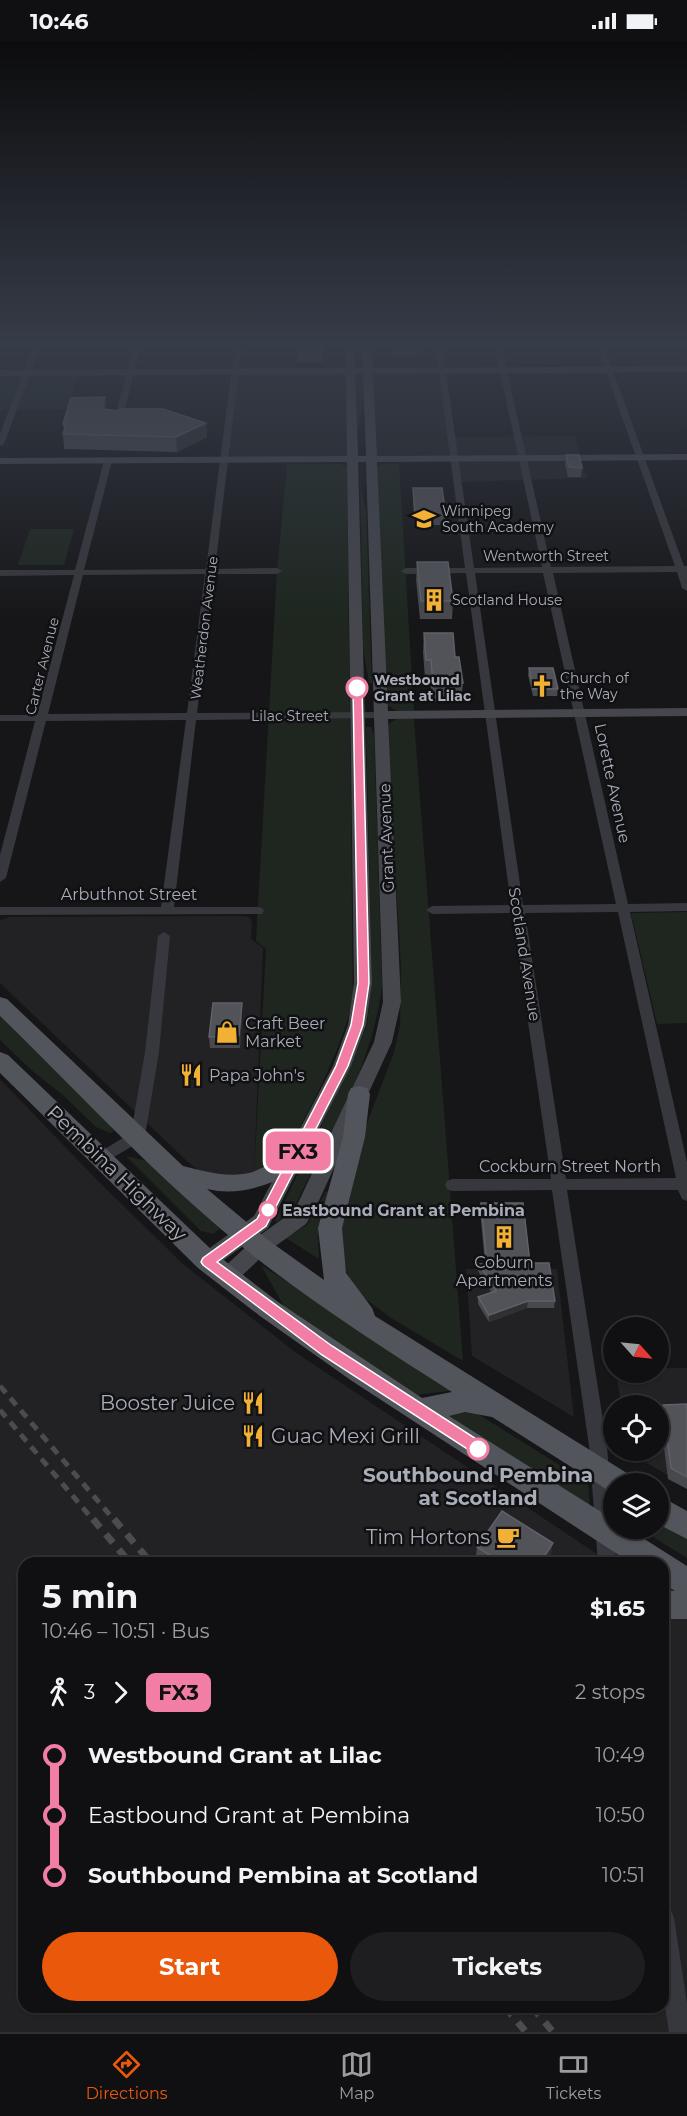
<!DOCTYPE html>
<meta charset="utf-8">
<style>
body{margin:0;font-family:Montserrat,sans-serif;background:#1e1e20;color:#f1f3f6;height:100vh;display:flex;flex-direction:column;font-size:22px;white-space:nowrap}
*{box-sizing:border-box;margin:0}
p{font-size:20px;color:#9c9d9f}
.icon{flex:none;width:33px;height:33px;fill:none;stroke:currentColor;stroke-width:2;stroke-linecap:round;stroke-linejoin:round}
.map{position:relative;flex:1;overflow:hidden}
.sheet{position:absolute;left:18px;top:1515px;width:651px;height:456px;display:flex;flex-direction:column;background:#101012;border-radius:18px;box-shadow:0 2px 4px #0004,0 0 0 2px #303032}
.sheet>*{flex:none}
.badge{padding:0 12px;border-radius:9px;font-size:21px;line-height:39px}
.needle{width:39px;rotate:117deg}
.controls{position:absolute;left:603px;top:1275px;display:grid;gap:12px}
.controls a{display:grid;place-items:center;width:66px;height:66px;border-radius:50%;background:#101012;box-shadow:0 2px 4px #0004,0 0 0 2px #303032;font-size:30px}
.map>.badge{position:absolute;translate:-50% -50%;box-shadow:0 0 0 3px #fff}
.legs{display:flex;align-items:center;gap:9px;height:66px;padding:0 24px;font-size:20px}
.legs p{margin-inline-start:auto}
.summary{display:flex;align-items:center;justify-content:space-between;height:102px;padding:0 24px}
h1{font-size:33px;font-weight:700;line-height:45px}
.primary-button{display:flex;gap:12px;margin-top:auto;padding:12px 24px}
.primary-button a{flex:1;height:69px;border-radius:36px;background:#ea580c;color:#fff;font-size:24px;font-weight:700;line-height:69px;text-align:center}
.primary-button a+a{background:#1e1e20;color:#f1f3f6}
ul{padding:0 24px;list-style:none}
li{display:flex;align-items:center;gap:21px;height:60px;font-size:22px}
li i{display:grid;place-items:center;width:9px;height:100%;margin:0 8px;background:currentColor}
li i::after{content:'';width:15px;height:15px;margin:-8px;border:4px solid;border-radius:50%;background:#101012}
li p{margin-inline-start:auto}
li:first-child i{background:linear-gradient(#0000 50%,currentColor 0)}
li:last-child i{background:linear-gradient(currentColor 50%,#0000 0)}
.status{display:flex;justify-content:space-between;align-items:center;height:42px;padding:0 30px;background:#101012;direction:ltr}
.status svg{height:16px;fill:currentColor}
.dock{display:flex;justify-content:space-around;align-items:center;height:84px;border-top:2px solid #303032;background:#101012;font-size:16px;color:#9c9d9f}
.dock a{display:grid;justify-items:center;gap:3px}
.dock .current{color:#ea580c}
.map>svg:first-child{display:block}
</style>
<div class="status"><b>10:46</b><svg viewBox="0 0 49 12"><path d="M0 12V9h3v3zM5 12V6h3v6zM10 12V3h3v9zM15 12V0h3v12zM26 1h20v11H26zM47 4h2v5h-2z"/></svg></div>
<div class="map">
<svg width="687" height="1990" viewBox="0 0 687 1990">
<rect width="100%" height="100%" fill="#161618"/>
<path fill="#222225" d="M442 328 452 395 575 394 587 436 458 440 454 417 371 418 367 339 353 418H225L235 330Z
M238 874 249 875 252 881 251 897 263 906 254 1133 230 1136 198 1128 189 1121 0 941V878L10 875Z
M0 1037 99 1140 183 1222 295 1310 606 1518 603 1487 656 1521H24V1965H663V1525L687 1540V1990H0Z
M466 1227H557L574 1375 472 1314Z
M659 1326H687V1444L629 1411V1409L658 1408V1364L621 1363 616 1331 658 1330Z"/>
<path fill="#1e261f" d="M0 331H79L68 367 0 368Z
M287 422H340L347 425 353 958C339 1015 311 1064 284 1115L275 1123 254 1133 266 907 256 899 277 529Z
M382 422H399L414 669H397L387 663 376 427Z
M360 424 362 451 366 470 372 641H369L363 605Z
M30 487H74L64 523H18Z
M396 677H414L463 1319 391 1276 364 1256 351 1240 341 1216 338 1198 358 1105 394 1010 400 983 401 925 387 683Z
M366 685H371L374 692 382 943C374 1021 329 1092 296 1162L277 1180 275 1179 354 1016 367 983 372 938Z
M687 870V981L657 982 631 871Z
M0 974 110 1083 114 1089 110 1091 96 1085 64 1054 30 1027 0 998Z
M126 1114 148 1119 220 1187 213 1192 201 1189Z
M326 1149 330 1150 318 1194 319 1217 286 1196 307 1183Z
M261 1223 456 1348 415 1353 286 1268Z
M475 1370 588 1441 590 1464 443 1371Z
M659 1476 687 1494V1516L640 1487 658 1486Z"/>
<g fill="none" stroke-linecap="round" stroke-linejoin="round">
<path fill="#37383d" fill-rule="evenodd" d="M34 302H41L4 402 0 404V392Z
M134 302H141L122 379 118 381 114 379Z
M235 302H242L215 527 277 526 282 529 277 532H214L197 671 381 670 386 673 381 676 196 678 174 865H258L262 866 264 869 262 872 0 873V865H161L186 678 46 679 6 836 0 840V813L35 679H0V673H37L74 533 0 534V528H75L104 419 108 417 112 419 84 528 206 527ZM205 532 187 671 48 672 83 533Z
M435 302H442L474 526 542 525 494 302H501L551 525 675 524 596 302H603L684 524H687V549L682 546 677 530 553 531 628 862 687 861V869L630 870 687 1120V1159L682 1157 678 1148H567L607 1404 616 1521H598L589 1404 552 1148 452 1149 447 1147 445 1143 447 1139 452 1137H551L512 871 432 872 426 868 432 864 511 863 466 531 406 532 401 529 406 526H465ZM475 531H543L616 862 523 863ZM618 870 676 1136 566 1137 525 871Z
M164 890 170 894 159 1010 145 1094 143 1098 100 1123 95 1121 93 1117 95 1113 131 1091 145 1010 158 894Z
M663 1865 671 1868 674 1876 687 1961V1990H669L663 1951Z"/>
<path fill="#45474d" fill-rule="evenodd" d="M345 302H355V326H363L362 302H372L373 326 687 324V330L373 332 377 414 687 412V418L377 420 388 669 687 666V674L388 677 401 960 392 1000 316 1165 306 1182 266 1211 234 1241 227 1244 220 1241 217 1235 220 1229 252 1199 292 1170 298 1161 374 1000 383 960 366 420H358L372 941 366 983 351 1024 268 1186 214 1225 207 1227 200 1225 197 1219 200 1213 254 1174 333 1024 348 983 354 941 347 420 0 422V416L347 414 346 332 0 334V328L346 326ZM355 332H363L366 414H358Z"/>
<path fill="#53555c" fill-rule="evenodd" d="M0 955 7 957 183 1124C204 1129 227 1136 249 1131 265 1127 281 1112 298 1118L301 1124 298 1130C268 1142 241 1155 207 1147L268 1198 324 1238 318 1186 343 1095 348 1052 351 1046 359 1044 367 1046 370 1052 365 1095 342 1186 346 1231 372 1266 375 1274 630 1433 634 1442H614V1452L492 1375 465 1370 449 1374 614 1478V1486H627L687 1524V1577H663V1549H675L663 1541V1521H631L352 1339 260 1274 198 1226 0 1031V1010L8 1013 216 1212 278 1260 422 1356 452 1350C383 1306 314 1262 250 1211 161 1140 82 1054 0 974Z
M658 1453 687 1469V1497L658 1482Z"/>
<path stroke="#4a4c52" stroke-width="5" stroke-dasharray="9 7" stroke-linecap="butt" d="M0 1344 115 1479
M0 1368 94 1479"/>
<path stroke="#4a4c52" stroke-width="7" stroke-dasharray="11 9" stroke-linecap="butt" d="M93 1477 130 1521
M114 1477 151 1521
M505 1965 526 1990
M532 1965 553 1990"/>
</g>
<path fill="#47494d" d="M297 302H323V320H297Z
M393 302H420V313H392Z
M105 355 106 367 206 381 207 395 177 410 64 407 63 392 64 388 63 382Z
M566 413 582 426 581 435H568L565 422Z
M413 446 446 474 445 483H415L413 455Z
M417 520 453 559 452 577H420L416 538Z
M424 591 455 615 463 641 461 660H432L430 636H425L423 610Z
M529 626 558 647 557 654H533L528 633Z
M242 972 240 1006H210L209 995Z
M481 1161 530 1221 555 1259 554 1266H527L489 1280 478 1262V1255L491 1250 478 1229 479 1222H485L480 1168Z
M687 1362V1447L668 1437 660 1374 663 1363Z
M477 1505 551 1511 544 1521H486L476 1515Z"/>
<path fill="#2f3033" d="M105 355 106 370 102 367Z
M206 381 207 395 177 410 176 395Z
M242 961V972L240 1006 239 994Z
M528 1259 527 1266 489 1280V1273Z
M553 1501 551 1511 544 1521H540Z"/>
<path fill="#525359" stroke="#5f6168" stroke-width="1.5" d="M297 302H323L322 310H297Z
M105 355 102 367 118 369 122 367H163L206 381 176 395 63 392 66 382H63L71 356Z
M566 413H579L582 426 569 425Z
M413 446H442L446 474H415Z
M417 520H448L453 559H421Z
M424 591H453L455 615H459L463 641H433L431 618H426Z
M529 626H553L558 647H533Z
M213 961H242L239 994 209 995Z
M481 1161H523L530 1221H549L555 1259H528L489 1273 478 1255 496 1249 479 1222H487Z
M687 1362V1435L671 1426 663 1363Z
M502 1469 553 1501 540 1521H502L477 1505Z"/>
<linearGradient id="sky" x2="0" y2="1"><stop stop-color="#0c0c0d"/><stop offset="0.52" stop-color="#363c48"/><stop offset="1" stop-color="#363c48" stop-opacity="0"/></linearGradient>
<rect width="687" height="581" fill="url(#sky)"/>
<path fill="#f27ea6" stroke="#fff" stroke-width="1.5" d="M357 643 362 646 369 941 363 983 348 1024 266 1184 217 1220 332 1304 484 1402 486 1407 484 1412 478 1414 322 1313 203 1223 201 1220 203 1216 257 1177 336 1024 351 983 358 941 353 646Z"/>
<defs>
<g id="school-bare" transform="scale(1.8)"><path d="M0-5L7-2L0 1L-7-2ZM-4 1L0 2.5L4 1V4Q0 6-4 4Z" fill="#f2b134" stroke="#111113" stroke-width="2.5" paint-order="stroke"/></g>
<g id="building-bare" transform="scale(1.8)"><path d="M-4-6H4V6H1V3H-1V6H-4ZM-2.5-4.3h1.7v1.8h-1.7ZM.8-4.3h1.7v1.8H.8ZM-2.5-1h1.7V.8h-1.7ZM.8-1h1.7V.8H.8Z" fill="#f2b134" stroke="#111113" stroke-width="2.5" paint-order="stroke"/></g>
<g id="church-bare" transform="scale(1.8)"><path d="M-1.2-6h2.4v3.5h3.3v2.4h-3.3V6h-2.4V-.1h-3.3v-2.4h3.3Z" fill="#f2b134" stroke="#111113" stroke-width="2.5" paint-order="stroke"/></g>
<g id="shop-bare" transform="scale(1.8)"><path d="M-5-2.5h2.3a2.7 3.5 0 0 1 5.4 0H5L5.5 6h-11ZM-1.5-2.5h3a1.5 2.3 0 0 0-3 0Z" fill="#f2b134" stroke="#111113" stroke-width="2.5" paint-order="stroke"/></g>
<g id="restaurant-bare" transform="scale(1.8)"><path d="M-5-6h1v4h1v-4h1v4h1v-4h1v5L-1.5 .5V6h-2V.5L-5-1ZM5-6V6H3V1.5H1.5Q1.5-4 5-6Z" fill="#f2b134" stroke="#111113" stroke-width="2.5" paint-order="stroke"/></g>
<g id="cafe-bare" transform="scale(1.8)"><path d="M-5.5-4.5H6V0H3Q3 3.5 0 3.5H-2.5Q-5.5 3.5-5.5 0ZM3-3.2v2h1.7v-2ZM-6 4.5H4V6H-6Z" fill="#f2b134" stroke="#111113" stroke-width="2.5" paint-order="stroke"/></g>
</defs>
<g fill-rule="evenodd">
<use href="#school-bare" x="424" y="477"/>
<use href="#building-bare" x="434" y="558"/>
<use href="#church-bare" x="542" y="644"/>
<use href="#shop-bare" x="227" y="990"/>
<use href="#restaurant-bare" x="191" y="1033"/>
<use href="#building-bare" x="504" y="1195"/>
<use href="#restaurant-bare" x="253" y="1361"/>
<use href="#restaurant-bare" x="253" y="1394"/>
<use href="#cafe-bare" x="508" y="1495"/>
</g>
<g fill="#fff" stroke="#f27ea6" stroke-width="3">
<circle cx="357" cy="646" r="10"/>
<circle cx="268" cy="1168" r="8"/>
<circle cx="478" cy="1407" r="10"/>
</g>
<g text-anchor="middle" stroke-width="5" stroke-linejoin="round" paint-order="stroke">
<g font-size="14" fill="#a8adb8" stroke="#111113" text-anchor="start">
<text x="442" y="474">Winnipeg<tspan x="442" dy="16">South Academy</tspan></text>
<text x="452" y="563">Scotland House</text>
<text x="560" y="641">Church of<tspan x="560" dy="16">the Way</tspan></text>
</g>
<g font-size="14" fill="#a8adb8" stroke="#111113">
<text x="546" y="519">Wentworth Street</text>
<text transform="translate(204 586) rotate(-83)" y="5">Weatherdon Avenue</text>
<text transform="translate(42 624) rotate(-76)" y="5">Carter Avenue</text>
<text x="290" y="679">Lilac Street</text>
</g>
<g font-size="14" font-weight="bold" fill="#a8adb8" stroke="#111113" text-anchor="start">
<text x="374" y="643">Westbound<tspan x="374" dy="16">Grant at Lilac</tspan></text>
</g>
<g font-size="16" fill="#a8adb8" stroke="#111113">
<text transform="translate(613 741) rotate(78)" y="6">Lorette Avenue</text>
<text transform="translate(386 796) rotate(-92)" y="6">Grant Avenue</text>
<text x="129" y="858">Arbuthnot Street</text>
<text transform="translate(525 912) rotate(81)" y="6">Scotland Avenue</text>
<text x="570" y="1130">Cockburn Street North</text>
</g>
<g font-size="16" fill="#a8adb8" stroke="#111113" text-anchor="start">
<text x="245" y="987">Craft Beer<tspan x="245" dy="18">Market</tspan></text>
<text x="209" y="1039">Papa John's</text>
<text x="504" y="1226" text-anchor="middle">Coburn<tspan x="504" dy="18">Apartments</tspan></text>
</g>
<g font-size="16" font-weight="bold" fill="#a8adb8" stroke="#111113" text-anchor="start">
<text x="282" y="1174">Eastbound Grant at Pembina</text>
</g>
<g font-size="20" fill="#a8adb8" stroke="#111113">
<text transform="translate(117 1131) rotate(44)" y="7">Pembina Highway</text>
</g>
<g font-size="20" fill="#a8adb8" stroke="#111113" text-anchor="end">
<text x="235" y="1368">Booster Juice</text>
<text x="271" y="1401" text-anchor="start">Guac Mexi Grill</text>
<text x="490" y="1502">Tim Hortons</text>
</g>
<g font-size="20" font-weight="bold" fill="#a8adb8" stroke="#111113">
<text x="478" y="1440">Southbound Pembina<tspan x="478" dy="23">at Scotland</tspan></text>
</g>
</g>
</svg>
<div class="controls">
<a><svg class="needle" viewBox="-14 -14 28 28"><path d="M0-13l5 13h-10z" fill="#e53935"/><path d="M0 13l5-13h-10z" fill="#9c9d9f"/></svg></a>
<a><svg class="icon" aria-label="locate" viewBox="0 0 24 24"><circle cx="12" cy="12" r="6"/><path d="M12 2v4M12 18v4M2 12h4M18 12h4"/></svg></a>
<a><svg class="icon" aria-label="layers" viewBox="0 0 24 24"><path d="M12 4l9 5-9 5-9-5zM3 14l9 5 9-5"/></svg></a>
</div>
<b class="badge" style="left:298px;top:1109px;background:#f27ea6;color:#111">FX3</b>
<section class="sheet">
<div class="summary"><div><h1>5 min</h1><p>10:46 – 10:51 · Bus</p></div><b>$1.65</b></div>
<div class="legs"><svg class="icon" aria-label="walk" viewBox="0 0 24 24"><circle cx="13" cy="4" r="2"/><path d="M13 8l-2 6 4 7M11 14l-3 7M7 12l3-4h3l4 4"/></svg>3<svg class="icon" aria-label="forward" viewBox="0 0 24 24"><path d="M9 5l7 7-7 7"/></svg><b class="badge" style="background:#f27ea6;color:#111">FX3</b><p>2 stops</p></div>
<ul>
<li><i style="color:#f27ea6"></i><b>Westbound Grant at Lilac</b><p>10:49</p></li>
<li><i style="color:#f27ea6"></i><span>Eastbound Grant at Pembina</span><p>10:50</p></li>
<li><i style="color:#f27ea6"></i><b>Southbound Pembina at Scotland</b><p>10:51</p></li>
</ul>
<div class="primary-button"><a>Start</a><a>Tickets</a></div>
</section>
</div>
<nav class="dock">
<a class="current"><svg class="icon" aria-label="directions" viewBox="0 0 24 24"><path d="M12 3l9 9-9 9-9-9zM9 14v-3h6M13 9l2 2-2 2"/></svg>Directions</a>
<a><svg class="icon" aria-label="map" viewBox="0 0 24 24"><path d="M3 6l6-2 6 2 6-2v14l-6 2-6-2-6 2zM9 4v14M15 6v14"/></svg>Map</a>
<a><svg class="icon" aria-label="tickets" viewBox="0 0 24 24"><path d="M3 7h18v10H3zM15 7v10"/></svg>Tickets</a>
</nav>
